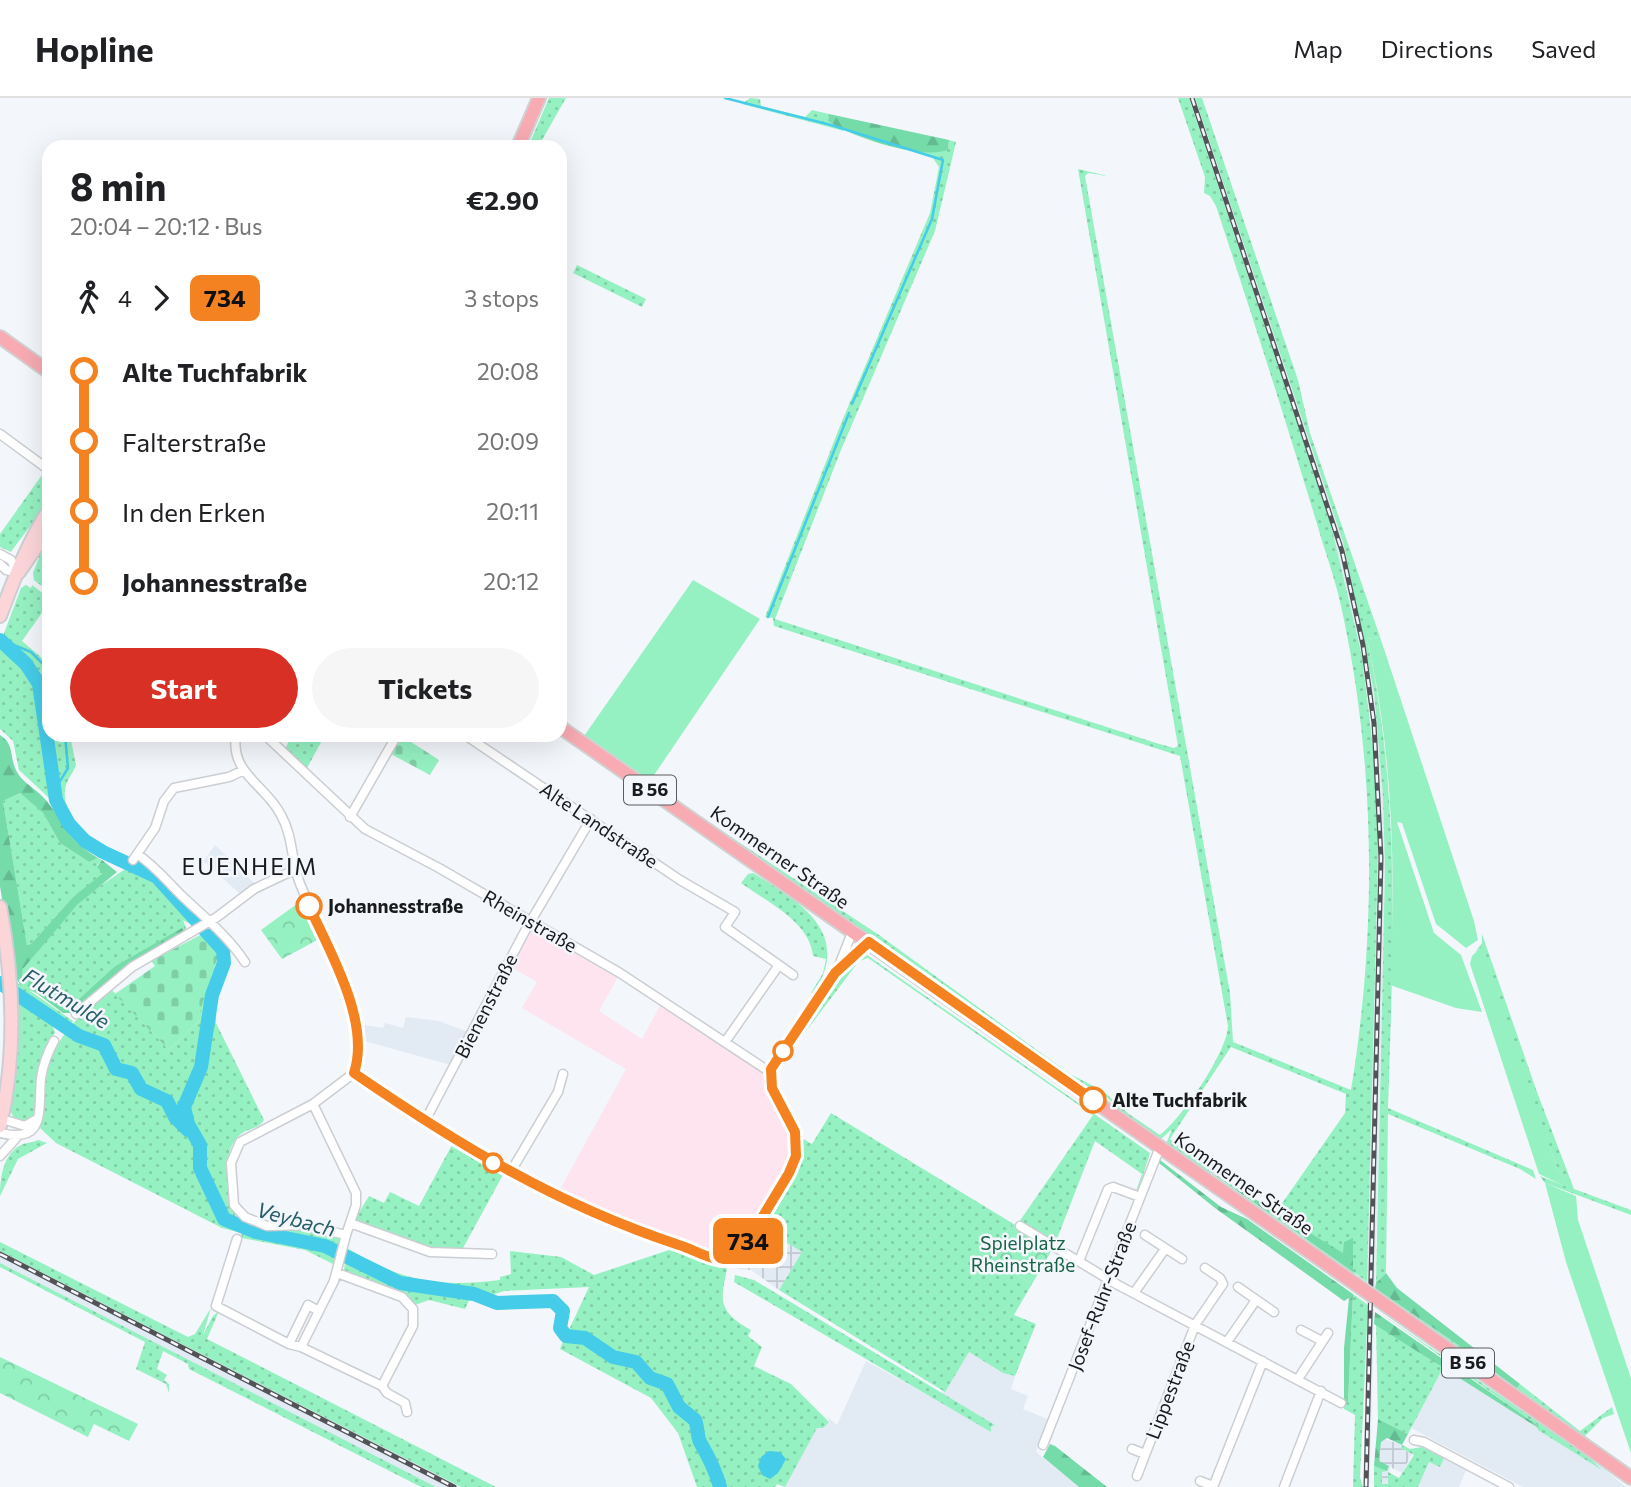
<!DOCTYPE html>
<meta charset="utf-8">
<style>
body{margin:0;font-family:Commissioner,sans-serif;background:#f6f6f6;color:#202124;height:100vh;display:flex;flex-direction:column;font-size:26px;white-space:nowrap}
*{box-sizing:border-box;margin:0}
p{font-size:23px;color:#757577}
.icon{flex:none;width:38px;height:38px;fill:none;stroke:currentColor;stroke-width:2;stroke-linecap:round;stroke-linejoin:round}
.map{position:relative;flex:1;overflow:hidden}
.panel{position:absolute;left:42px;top:42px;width:525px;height:602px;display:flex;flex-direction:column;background:#fff;border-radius:21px;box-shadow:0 7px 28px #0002}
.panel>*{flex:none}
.badge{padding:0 14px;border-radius:10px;font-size:24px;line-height:46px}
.map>.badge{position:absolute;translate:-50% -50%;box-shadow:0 0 0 4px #fff}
.legs{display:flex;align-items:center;gap:10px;height:77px;padding:0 28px;font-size:23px}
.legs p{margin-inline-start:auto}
.summary{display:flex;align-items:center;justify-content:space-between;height:119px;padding:0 28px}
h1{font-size:38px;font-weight:700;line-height:52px}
.button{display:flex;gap:14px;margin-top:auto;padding:14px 28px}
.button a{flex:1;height:80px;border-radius:42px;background:#d93025;color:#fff;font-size:28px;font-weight:700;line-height:80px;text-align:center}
.button a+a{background:#f6f6f6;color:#202124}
ul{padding:0 28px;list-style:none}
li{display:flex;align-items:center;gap:24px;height:70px;font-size:26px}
li i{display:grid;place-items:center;width:10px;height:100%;margin:0 9px;background:currentColor}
li i::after{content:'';width:18px;height:18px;margin:-9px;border:5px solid;border-radius:50%;background:#fff}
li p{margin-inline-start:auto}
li:first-child i{background:linear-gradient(#0000 50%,currentColor 0)}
li:last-child i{background:linear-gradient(currentColor 50%,#0000 0)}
header{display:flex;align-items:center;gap:42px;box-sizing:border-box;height:98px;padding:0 35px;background:#fff;border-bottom:2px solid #e0e0e0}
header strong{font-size:33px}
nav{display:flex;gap:38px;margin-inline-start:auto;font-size:24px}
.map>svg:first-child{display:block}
</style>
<header>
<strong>Hopline</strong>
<nav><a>Map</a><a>Directions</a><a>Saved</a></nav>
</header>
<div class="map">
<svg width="1631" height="1389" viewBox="0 0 1631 1389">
<defs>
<pattern id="industrial-grid" width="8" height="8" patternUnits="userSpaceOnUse" patternTransform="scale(1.75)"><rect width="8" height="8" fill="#e2eaf4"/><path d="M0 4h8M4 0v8" fill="none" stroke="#c1c8d1"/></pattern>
<pattern id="grass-dots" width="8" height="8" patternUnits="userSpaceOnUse" patternTransform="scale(1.75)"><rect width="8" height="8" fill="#95f1c2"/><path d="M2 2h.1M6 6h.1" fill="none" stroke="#80cea6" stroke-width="1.8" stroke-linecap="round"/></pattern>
<pattern id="forest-firs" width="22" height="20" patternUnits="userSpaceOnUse" patternTransform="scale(1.75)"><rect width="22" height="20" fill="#74dba9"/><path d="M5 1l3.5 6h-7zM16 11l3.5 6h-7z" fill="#64bb91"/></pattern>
<pattern id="cemetery-stones" width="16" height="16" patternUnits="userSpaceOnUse" patternTransform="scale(1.75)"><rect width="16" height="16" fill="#95f1c2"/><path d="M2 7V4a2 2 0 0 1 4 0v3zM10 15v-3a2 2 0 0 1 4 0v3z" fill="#80cea6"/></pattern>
<pattern id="park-crowns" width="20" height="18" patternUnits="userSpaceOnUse" patternTransform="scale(1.75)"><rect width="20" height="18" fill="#95f1c2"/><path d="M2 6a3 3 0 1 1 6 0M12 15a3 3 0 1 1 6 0" fill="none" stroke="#80cea6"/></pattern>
</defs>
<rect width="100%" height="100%" fill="#f3f6fb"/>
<path fill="#e2eaf4" d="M1189 0H1195L1343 444 1374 594 1383 699 1385 770 1375 1190 1367 1184 1378 716 1372 633 1362 558 1331 427Z
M215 747 243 774 255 786 240 796 204 763Z
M406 919 439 923 468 934 451 967 361 942 358 926 383 930 385 925 403 930Z
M0 1153 304 1308 461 1389H436L257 1298 0 1165Z
M1368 1207 1374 1211 1371 1339 1369 1389H1363Z
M969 1254 1003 1275 1015 1278 1011 1291 1028 1298 1023 1311 1047 1321 1036 1354 1079 1389H785L817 1329 829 1324 828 1319 837 1327 866 1263 937 1302Z
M1443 1270 1603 1370 1626 1389H1523L1411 1330Z
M1444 1360 1466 1372 1459 1389H1418L1429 1364 1440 1369Z"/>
<path fill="url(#industrial-grid)" d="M762 1129 802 1154 779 1192 751 1172 737 1171Z
M1385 1341 1402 1347 1401 1350 1412 1356 1402 1375 1390 1369 1388 1386H1381L1379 1363 1381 1344Z"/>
<path fill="#fde4ef" d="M532 832 618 879 599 913 642 941 660 908 765 976 768 993 790 1035 792 1053 787 1070 739 1149 730 1156 719 1157 664 1139 558 1095 626 971 522 910 537 884 511 869Z"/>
<path fill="url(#grass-dots)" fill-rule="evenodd" d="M549 0H566L538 49H528Z
M750 0 760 1 761 8 805 19 812 12 829 16 828 23 844 33 742 6Z
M1178 0H1189L1331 427 1362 558 1376 674 1378 754 1367 1184 1355 1175 1354 1180 1166 1046 1172 1031 1160 1042 1125 1018 1101 993 1084 988 1042 961 933 881 657 690 879 837 1070 976 1103 993 1129 1016 1160 1037C1181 1021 1227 955 1228 928L1180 658 774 528 773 520 765 519 842 323 930 115 939 69 933 60 918 54 948 52 949 42 956 44 935 133 841 352 775 521 1156 645 1174 650 1178 648 1078 71 1108 78 1088 75 1085 78 1230 895 1233 944 1351 992C1377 834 1376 665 1341 508 1335 480 1325 454 1317 426 1285 320 1251 214 1216 108L1210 98 1204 95 1205 79ZM1231 949 1346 996 1345 1015 1276 1114 1344 1156 1353 1174 1207 1073 1219 1077 1170 1041Z
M1195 0H1202L1298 282 1310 335 1380 539 1367 541C1401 695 1393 854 1388 1010L1533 1072 1536 1081 1520 1071 1388 1016 1386 1175 1376 1185 1385 770 1383 699 1374 594 1343 444Z
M577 167 646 201 642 209 573 175Z
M44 374C58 400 26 432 11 454L0 449V436Z
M49 433V494L34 482 33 475 39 460 36 456Z
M26 487 31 490 32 487 49 500V505L22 543 49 566V637H70L76 667C73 676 66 682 65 692 61 725 102 753 129 762L127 763 89 743 73 728 70 729 92 748 124 766 123 768 115 767 72 738 48 699 19 672 13 643 0 631V546L21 490Z
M292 637H325L307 670 285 651Z
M20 695 43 715 60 745 89 764 98 760 102 762 97 768 104 775 73 799 31 846 27 847 3 703Z
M136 762 153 770 204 821 194 828 183 822 186 830 184 833 181 831 115 868 69 910 29 892 73 923 63 935 62 930 51 925 55 934 39 970 35 1016 23 1024 14 1021 10 1012 19 909 17 885 21 887 23 871C41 850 58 827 77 807 96 788 120 777 136 762Z
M753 775C802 805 853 836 813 896L811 895 823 875 826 861 813 858C810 824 767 804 741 785L748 776Z
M208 827 229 856 217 894 216 925 264 1022C259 1031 249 1030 241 1036 218 1054 228 1100 237 1122L303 1129 340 1139 339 1152 319 1144 241 1128 257 1136 334 1154 338 1156 335 1167 305 1152 242 1140 241 1135 222 1130 56 1045 40 1030C46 955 52 941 110 890L169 952 204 918 199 913 217 862 216 850 200 833Z
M1482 836 1537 994 1574 1091 1631 1112V1117L1545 1085 1540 1078 1568 1089 1557 1070 1480 850 1475 854 1482 845Z
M867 857 1150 1055 1138 1093H1136L1142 1076 1095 1043 1055 1146 1019 1124 1093 1017 868 860 859 863 853 871 776 973 775 972C792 949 839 863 867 857Z
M831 1015 1012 1125 992 1162 1032 1186 1014 1217 1036 1226 1015 1278 1003 1275 969 1254 945 1294 779 1192 802 1154 763 1130 736 1170 796 1071 800 1058V1039L812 1046Z
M38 1042 47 1045 18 1061 0 1098C0 1080 3 1056 21 1047 27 1044 32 1045 38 1042Z
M453 1045 504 1075 462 1152C426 1152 393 1139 359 1125L355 1121 369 1098 384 1105 390 1094 419 1108Z
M0 1144 188 1239 195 1236 211 1210 203 1237 213 1218 219 1213 207 1241 496 1389H461L0 1153Z
M347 1150C402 1183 436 1190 500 1182V1179L511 1176 510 1153 561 1159 594 1177 675 1150 727 1171C721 1200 716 1213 751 1232L748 1238 762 1249 754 1268 791 1286 829 1324 823 1330H817L785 1389 777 1386 775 1389H723L710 1367 698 1320 683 1308 669 1283 653 1280 636 1261 610 1254 587 1238 567 1236 589 1189 504 1193 489 1198 473 1194 465 1211 429 1202 415 1207 404 1196 344 1172Z
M0 1165 436 1389H421L189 1271 188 1266 163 1253 157 1271 167 1277 164 1282 169 1286V1295L166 1286 136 1271 145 1244 0 1169Z
M735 1177 754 1182 995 1327 991 1328V1334L734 1184Z
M1375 1190 1480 1262 1515 1291 1520 1286 1580 1333 1612 1309 1614 1316 1603 1320 1585 1338 1622 1367 1374 1194Z
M1353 1196 1368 1207 1360 1379 1363 1389H1353L1355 1317 1344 1311V1303L1348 1304Z
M1376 1212 1590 1360 1602 1372 1538 1332 1537 1327Z
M1376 1226 1443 1270 1408 1336 1378 1321Z
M564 1241 585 1244 614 1262 633 1265 648 1283 668 1291 677 1312 694 1327 699 1351 704 1353 707 1368 717 1389H697L678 1335 651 1300 560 1251Z
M1402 1347 1410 1351 1422 1349 1444 1360 1440 1369 1429 1364 1418 1389H1374V1368L1387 1373 1382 1374V1386H1388V1374L1399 1380 1414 1357 1401 1350Z"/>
<path fill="url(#forest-firs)" d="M829 16 949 42 948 52C920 62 852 39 828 23Z
M0 637C15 646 9 660 17 674 23 685 36 691 44 700 68 727 62 738 98 760L89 764 60 745 43 715 20 695 3 703 27 847 31 846 73 799 103 775 97 769 102 762 117 774 77 807 23 871 21 888 14 877 0 788Z
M182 830 184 833 179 837 123 870 72 915H63L27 888 30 882 69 910 115 868Z
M1160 1062 1221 1109 1247 1121 1353 1196 1348 1304 1344 1303V1250L1349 1200 1344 1203 1215 1110 1159 1065Z
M1206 1071 1343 1155 1344 1144 1353 1140V1174Z
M1386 1175 1397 1190 1520 1286 1516 1291 1480 1262 1375 1190 1376 1185Z
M1375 1214 1537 1327 1540 1331 1374 1226Z
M1378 1321 1408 1336 1402 1347 1387 1340 1381 1344 1379 1363 1389 1368 1387 1373 1374 1368Z
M1050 1346 1055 1348 1107 1389H1079L1043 1359Z"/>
<path fill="url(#cemetery-stones)" d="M397 640 403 643 405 640 439 662 430 677 389 655Z
M202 836 219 855 200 913 204 918 169 952 115 896 155 868 151 863Z"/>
<path fill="url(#park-crowns)" d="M301 803 321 840 282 861 261 832Z
M1012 1125 1053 1150 1032 1186 992 1162Z
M0 1259 138 1326 129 1343 94 1326 88 1339 0 1295Z"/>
<path fill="#95f1c2" d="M693 482 760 521 650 683 584 638Z
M1380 539 1474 823 1478 842 1466 850 1436 826 1402 725 1397 724 1434 835 1461 857 1482 914 1456 910 1390 887C1396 771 1393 654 1367 541Z
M1480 850H1483L1557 1070 1569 1090 1539 1076 1470 866 1472 858Z
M1545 1085 1576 1098 1578 1122 1631 1280V1355L1566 1164Z"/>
<path fill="#45cce9" d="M769 1353 780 1354 786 1361 778 1375 770 1381 762 1377 758 1368 761 1359Z"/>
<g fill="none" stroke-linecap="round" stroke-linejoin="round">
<path stroke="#45cce9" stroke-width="2.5" d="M725 0 831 27 943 62 932 121 852 306
M768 519 849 315
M4 543 31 554 49 572
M54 693 68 670 65 637"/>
<path stroke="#45cce9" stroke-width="14" d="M0 542 26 566 39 586 56 702 69 726 85 743 103 754 157 779 223 852 224 865 212 897 201 969 184 1009 188 1026 200 1047V1070L224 1121 256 1134 325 1148 400 1185 474 1196 497 1205 553 1203 563 1213 560 1230 566 1238 585 1240 613 1259 636 1264 650 1280 667 1286 679 1309 695 1322C698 1329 697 1338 700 1344 707 1356 716 1374 720 1389
M0 885 79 938 104 947 116 971 132 975 141 991 167 1003 175 1019 188 1032"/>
<g stroke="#cbced2" stroke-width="11">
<path id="minor" d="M0 336 49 372
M0 456 11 462 18 475
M0 466 6 472 18 475
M236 637C230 676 266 687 281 717 293 738 291 761 299 783 319 837 373 917 354 975L313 1006 240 1044 231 1065 234 1107 245 1119 267 1128 305 1127 346 1137 334 1183 301 1249 289 1246 216 1208 237 1141
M265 637 365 731 439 770 620 875 770 974
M465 637 680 782 735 814 725 829 779 867 725 944
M350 719 397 637
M137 756C155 768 166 782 181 797 204 819 227 837 245 864
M133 762 155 730 164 703 174 690 229 679 242 673
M779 867 793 877
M836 875 869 844
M76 916 132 869 217 819 254 791 296 771
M354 975 446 1036 554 1098 664 1144 720 1162H730L745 1149 789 1075 796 1058 795 1034 772 990 771 971 836 875 853 832
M313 1006 356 1095V1107L346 1137
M2 1021 25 1028 37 1021
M425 1023 525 833 591 721
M0 1035C47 1046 38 1012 41 980 43 967 48 954 54 943
M0 1058 17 1039
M510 1075 558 994 563 976
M350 1125 430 1154 492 1156
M1020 1128 1118 1187 1341 1305
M1145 1137 1182 1161
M1079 1163 1108 1091 1113 1089 1140 1099
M1238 1189 1274 1214
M1134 1195 1165 1151
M1301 1232 1322 1243
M1227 1244 1256 1202
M289 1246 308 1207 319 1213
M301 1249 382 1288 413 1228V1211L402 1199 337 1175
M1298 1281 1328 1235
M382 1288 387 1295 405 1305 407 1314
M1414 1342 1424 1344 1509 1389
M1043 1347 1160 1049
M1132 1351 1145 1356
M1137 1378 1195 1227 1223 1186 1220 1180 1205 1170
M1200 1383 1213 1388
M1213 1389 1263 1263
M1284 1389 1321 1293"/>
</g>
<g stroke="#cbced2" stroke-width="16">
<path id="secondary" d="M19 474 49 430
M0 518C14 481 27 446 49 412
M0 809C14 883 17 955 0 1028"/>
</g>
<g stroke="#d1d1d2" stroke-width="16">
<path id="primary" d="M518 49 539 0
M0 239 49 274
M560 629 1354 1185
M1374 1199 1631 1380"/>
</g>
<use href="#minor" stroke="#fff" stroke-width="8"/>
<use href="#secondary" stroke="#fcd5d9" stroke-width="12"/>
<use href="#primary" stroke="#f8abb3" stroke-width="12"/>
<g stroke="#525356" stroke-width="5">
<path id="rail" d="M1192 0 1342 453 1363 547 1374 625 1381 760 1366 1389
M0 1156 454 1389"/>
</g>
<use href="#rail" stroke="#f3f6fb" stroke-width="2.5" stroke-dasharray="8" stroke-linecap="butt"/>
<g stroke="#d1d1d2" stroke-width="16" stroke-linecap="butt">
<path id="primary-bridge" d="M1354 1185 1374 1199"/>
</g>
<use href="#primary-bridge" stroke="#f8abb3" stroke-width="12"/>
</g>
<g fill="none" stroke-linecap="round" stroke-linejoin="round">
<g stroke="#fff" stroke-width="16">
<path id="line-1" d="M309 808C330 854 371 924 354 975 459 1047 557 1107 679 1147 699 1153 724 1173 742 1153L789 1075 796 1058 795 1034 772 990 771 971 835 875 869 844 1093 1002"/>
</g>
<use href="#line-1" stroke="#f58220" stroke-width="10"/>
</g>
<g fill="#fff" stroke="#f58220" stroke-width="3.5">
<circle cx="309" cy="808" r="12"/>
<circle cx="783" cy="953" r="9"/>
<circle cx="1093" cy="1002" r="12"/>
<circle cx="493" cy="1065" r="9"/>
</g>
<g text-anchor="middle" stroke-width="5" stroke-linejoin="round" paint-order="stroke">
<g fill="#f3f6fb" stroke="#5a5c5f" stroke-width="2">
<rect x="624" y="677.5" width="52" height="29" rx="5"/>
<rect x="1442" y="1250.5" width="52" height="29" rx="5"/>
</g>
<g font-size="18" font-weight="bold" fill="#191a1c">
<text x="650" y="698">B 56</text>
<text x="1468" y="1271">B 56</text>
</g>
<g font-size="19" fill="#191a1c" stroke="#f3f6fb">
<text transform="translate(599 727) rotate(34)" y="7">Alte Landstraße</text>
<text transform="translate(780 759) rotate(35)" y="7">Kommerner Straße</text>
<text transform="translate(530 823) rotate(30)" y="7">Rheinstraße</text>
<text transform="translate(486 908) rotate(-63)" y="7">Bienenstraße</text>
<text transform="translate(1244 1085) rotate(35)" y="7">Kommerner Straße</text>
<text transform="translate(1102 1198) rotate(-69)" y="7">Josef-Ruhr-Straße</text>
<text transform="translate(1170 1292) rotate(-69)" y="7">Lippestraße</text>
</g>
<g font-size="19" font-weight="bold" fill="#191a1c" stroke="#f3f6fb" text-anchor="start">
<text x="328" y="815">Johannesstraße</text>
<text x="1112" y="1009">Alte Tuchfabrik</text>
</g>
<g font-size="19" fill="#176445" stroke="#f3f6fb">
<text x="1023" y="1152">Spielplatz<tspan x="1023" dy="22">Rheinstraße</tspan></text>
</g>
<g font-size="21" font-style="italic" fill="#275e6a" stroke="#f3f6fb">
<text transform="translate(66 901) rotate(31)" y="7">Flutmulde</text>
<text transform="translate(296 1122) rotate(15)" y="7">Veybach</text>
</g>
<g font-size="23" letter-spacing="2" fill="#191a1c" stroke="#f3f6fb">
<text x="250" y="777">EUENHEIM</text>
</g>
</g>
</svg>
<b class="badge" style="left:748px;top:1143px;background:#f58220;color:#111">734</b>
<section class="panel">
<div class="summary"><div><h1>8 min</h1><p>20:04 – 20:12 · Bus</p></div><b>€2.90</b></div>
<div class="legs"><svg class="icon" aria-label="walk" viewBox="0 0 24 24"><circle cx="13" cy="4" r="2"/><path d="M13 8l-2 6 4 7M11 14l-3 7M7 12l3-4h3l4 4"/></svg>4<svg class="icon" aria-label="forward" viewBox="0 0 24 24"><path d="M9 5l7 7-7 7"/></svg><b class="badge" style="background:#f58220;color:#111">734</b><p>3 stops</p></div>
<ul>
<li><i style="color:#f58220"></i><b>Alte Tuchfabrik</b><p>20:08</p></li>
<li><i style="color:#f58220"></i><span>Falterstraße</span><p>20:09</p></li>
<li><i style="color:#f58220"></i><span>In den Erken</span><p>20:11</p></li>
<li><i style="color:#f58220"></i><b>Johannesstraße</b><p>20:12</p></li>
</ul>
<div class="button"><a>Start</a><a>Tickets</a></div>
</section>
</div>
